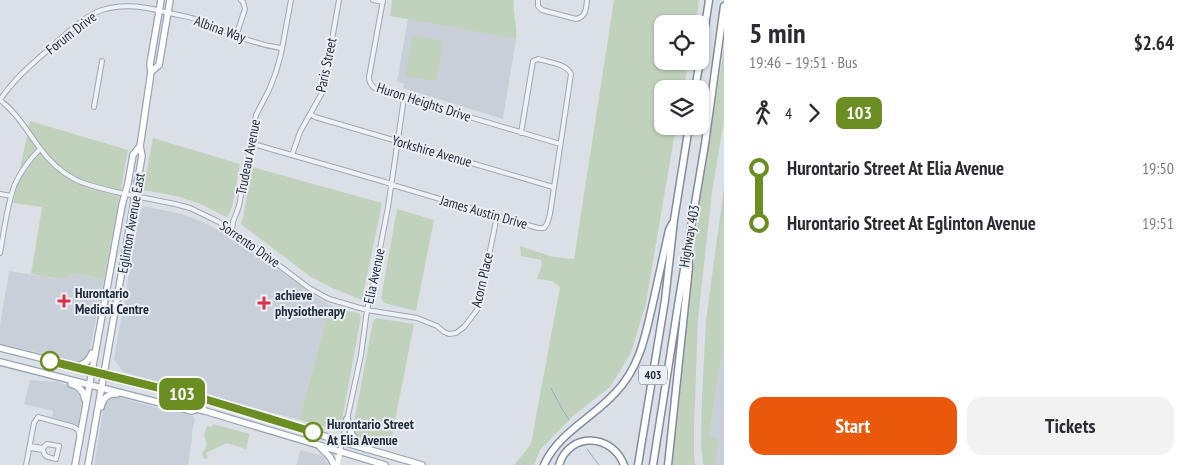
<!DOCTYPE html>
<meta charset="utf-8">
<style>
body{margin:0;font-family:"PT Sans Narrow",sans-serif;background:#f2f2f3;color:#2b2b33;height:100vh;display:flex;flex-direction:column;font-size:19px;white-space:nowrap}
*{box-sizing:border-box;margin:0}
p{font-size:16px;color:#7c7c81}
.icon{flex:none;width:28px;height:28px;fill:none;stroke:currentColor;stroke-width:2;stroke-linecap:round;stroke-linejoin:round}
.map{position:relative;flex:1;overflow:hidden}
.drawer{display:flex;flex-direction:column;background:#fff;width:475px}
.drawer>*{flex:none}
.badge{padding:0 10px;border-radius:8px;font-size:18px;line-height:32px}
.fabs{position:absolute;left:654px;top:15px;display:grid;gap:10px}
.fabs a{display:grid;place-items:center;width:55px;height:55px;border-radius:10px;background:#fff;box-shadow:0 1px 4px #0004;font-size:25px}
.map>.badge{position:absolute;translate:-50% -50%;box-shadow:0 0 0 2px #fff}
.legs{display:flex;align-items:center;gap:8px;height:55px;padding:0 25px;font-size:16px}
.legs p{margin-inline-start:auto}
.head{display:flex;align-items:center;justify-content:space-between;height:85px;padding:0 25px}
h1{font-size:28px;font-weight:800;line-height:38px}
.action{display:flex;gap:10px;margin-top:auto;padding:10px 25px}
.action a{flex:1;height:58px;border-radius:15px;background:#ea580c;color:#fff;font-size:20px;font-weight:800;line-height:58px;text-align:center}
.action a+a{background:#f2f2f3;color:#2b2b33}
ul{padding:0 25px;list-style:none}
li{display:flex;align-items:center;gap:18px;height:55px;font-size:19px}
li i{display:grid;place-items:center;width:8px;height:100%;margin:0 6px;background:currentColor}
li i::after{content:'';width:12px;height:12px;margin:-6px;border:4px solid;border-radius:50%;background:#fff}
li p{margin-inline-start:auto}
li:first-child i{background:linear-gradient(#0000 50%,currentColor 0)}
li:last-child i{background:linear-gradient(currentColor 50%,#0000 0)}
main{display:flex;flex:1;min-height:0}
.map>svg:first-child{display:block}
</style>
<main>
<div class="map">
<svg width="724" height="465" viewBox="0 0 724 465">
<rect width="100%" height="100%" fill="#dbe0e7"/>
<path fill="#c9cfd9" d="M408 19 516 39 503 119 403 88 404 84 397 81Z
M144 206 185 215 203 222 226 234 236 238 313 295 332 306 329 308 299 420 123 372 114 359 140 210Z
M9 271 60 279 76 274 104 279 89 354 86 358 82 361 77 362 11 346 0 345V325Z
M724 342V465H715L709 437Z
M30 380 56 382 72 386 76 389 81 396 82 400 78 425 52 417 53 411 24 404Z
M114 397H118L158 408 173 410 193 416 195 420 192 430V439L188 465H94L104 406 106 403Z
M301 450 323 456 326 459 328 465H297L299 453Z"/>
<path fill="#c1d2bc" d="M392 0H514C512 13 518 25 516 39L390 16Z
M614 0H699L696 24H662V61H689L683 89H662V126H676L646 303 631 353 610 387 573 416 540 450 534 465H514L531 444 560 287 552 281 537 279 542 265 541 260 521 256 520 246 553 257 574 259Z
M413 35 443 41 436 81 405 76Z
M724 48V120L712 192 698 319 694 429V455L695 465H671L685 321 701 192Z
M30 121 128 150 104 279 76 274 60 279 31 274 42 207 13 203Z
M153 138 240 164 232 207 228 216 226 217 203 205 180 197 143 190Z
M252 167 382 203 362 300 332 288 311 277 242 225 241 223 243 218Z
M724 188V342L709 437 719 439 715 465H703L701 444 702 397 706 320Z
M397 209 434 220 416 311 384 303 381 298Z
M332 306 342 310 359 313 361 317 342 420 340 421H337L333 423 332 427 330 428 299 420 329 308Z
M376 318 414 324 390 446 358 437 354 431 353 428 373 321Z
M213 424 250 434 246 449 227 443 206 453 208 458 204 459 202 454 207 445 204 435 207 426 212 427Z"/>
<g fill="none" stroke-linecap="round" stroke-linejoin="round">
<path stroke="#93adcb" stroke-width="1" d="M551 388 561 407 569 420
M587 449 599 465"/>
<g stroke="#a0a7b1" stroke-width="6">
<path id="street" d="M373 0 383 2
M383 0 369 77C369 83 371 86 376 89L560 144
M538 0V6L542 10 576 19C586 17 586 9 587 0
M236 36 245 9 243 2 241 0
M0 100C15 77 36 61 56 43 68 32 86 15 102 10 123 3 144 6 165 12 176 15 188 16 198 20 226 31 252 44 281 48
M0 100C17 113 27 131 39 147 63 180 84 185 121 193
M94 107 102 61
M310 114 315 117 553 187
M250 145H257L385 182 396 186 538 228H544L547 224 550 214 571 74C567 64 548 62 538 59L533 61 521 133
M292 155 300 132 323 91 339 0
M0 194 11 196
M125 194 175 204 190 208 217 221 232 230 309 288 329 299 367 310 417 318 437 326 444 332 449 334 456 333 464 327 477 310 481 295 497 216
M232 230 233 222 239 206 256 115 269 90 276 72 281 54 291 0
M0 253C4 232 7 204 15 184 21 171 30 159 40 149
M30 448 43 450C45 458 48 457 56 459L59 446 47 444 43 448 30 446
M340 452 361 355 367 310 374 280 388 207 404 98
M26 465 34 423 38 417 74 427 78 430 80 436"/>
</g>
<g stroke="#9aa4b4" stroke-width="8">
<path id="primary" d="M151 72 159 65 170 0
M0 348 208 400 350 444 422 465
M0 362 192 411 197 409 205 411 385 465
M75 366C84 366 89 361 92 353
M71 384C80 386 84 391 85 400
M101 407C103 398 109 393 117 394
M347 419 352 435 363 448
M320 447 330 457 334 465
M75 465 122 205 128 183 133 155 140 146 141 140 151 72 150 64 161 0
M88 465 142 156 140 146"/>
</g>
<g stroke="#828c9f" stroke-width="9">
<path id="highway" d="M700 59 709 0
M695 89 700 61
M544 465C558 433 594 417 616 392 641 366 646 332 654 298 659 275 664 253 669 230L672 224
M559 465C569 432 612 433 624 465
M638 465 665 300 674 220 689 126
M653 465 679 299 705 144 724 6
M668 465 689 267 688 257"/>
</g>
<use href="#street" stroke="#eef1f5" stroke-width="4"/>
<path stroke="#fff" stroke-width="5" d="M337 465 340 452"/>
<use href="#primary" stroke="#fff" stroke-width="5.5"/>
<use href="#highway" stroke="#fff" stroke-width="6"/>
</g>
<g fill="none" stroke-linecap="round" stroke-linejoin="round">
<g stroke="#fff" stroke-width="11">
<path id="line-1" d="M50 361 208 400 313 432"/>
</g>
<use href="#line-1" stroke="#6b8e23" stroke-width="8"/>
</g>
<g fill="#d83449" stroke="#ebeff5" stroke-width="2">
<path d="M61.5 293.5h5v5h5v5h-5v5h-5v-5h-5v-5h5z"/>
<path d="M261.5 295.5h5v5h5v5h-5v5h-5v-5h-5v-5h5z"/>
</g>
<g fill="#fff" stroke="#6b8e23" stroke-width="2.5">
<circle cx="50" cy="361" r="9"/>
<circle cx="313" cy="432" r="9"/>
</g>
<g text-anchor="middle" stroke-width="4" stroke-linejoin="round" paint-order="stroke">
<rect fill="#ebeff5" stroke="#606775" stroke-width="1" x="639" y="365.5" width="28" height="19" rx="4"/>
<g font-size="12" font-weight="bold" fill="#242d3e">
<text x="653" y="379">403</text>
</g>
<g font-size="14" fill="#242d3e" stroke="#ebeff5">
<text transform="translate(220 29) rotate(20)" y="5">Albina Way</text>
<text transform="translate(71 33) rotate(-38)" y="5">Forum Drive</text>
<text transform="translate(326 65) rotate(-78)" y="5">Paris Street</text>
<text transform="translate(424 102) rotate(18)" y="5">Huron Heights Drive</text>
<text transform="translate(432 151) rotate(16)" y="5">Yorkshire Avenue</text>
<text transform="translate(248 157) rotate(-79)" y="5">Trudeau Avenue</text>
<text transform="translate(484 212) rotate(16)" y="5">James Austin Drive</text>
<text transform="translate(131 223) rotate(-80)" y="5">Eglinton Avenue East</text>
<text transform="translate(689 236) rotate(-80)" y="5">Highway 403</text>
<text transform="translate(250 244) rotate(35)" y="5">Sorrento Drive</text>
<text transform="translate(374 276) rotate(-78)" y="5">Elia Avenue</text>
<text transform="translate(482 280) rotate(-77)" y="5">Acorn Place</text>
</g>
<g font-size="14" font-weight="bold" fill="#242d3e" stroke="#ebeff5" text-anchor="start">
<text x="75" y="298">Hurontario<tspan x="75" dy="16">Medical Centre</tspan></text>
<text x="275" y="300">achieve<tspan x="275" dy="16">physiotherapy</tspan></text>
</g>
<g font-size="14" font-weight="bold" fill="#242d3e" stroke="#ebeff5" text-anchor="start">
<text x="327" y="429">Hurontario Street<tspan x="327" dy="16">At Elia Avenue</tspan></text>
</g>
</g>
</svg>
<div class="fabs">
<a><svg class="icon" aria-label="locate" viewBox="0 0 24 24"><circle cx="12" cy="12" r="6"/><path d="M12 2v4M12 18v4M2 12h4M18 12h4"/></svg></a>
<a><svg class="icon" aria-label="layers" viewBox="0 0 24 24"><path d="M12 4l9 5-9 5-9-5zM3 14l9 5 9-5"/></svg></a>
</div>
<b class="badge" style="left:182px;top:394px;background:#6b8e23;color:#fff">103</b>
</div>
<section class="drawer">
<div class="head"><div><h1>5 min</h1><p>19:46 – 19:51 · Bus</p></div><b>$2.64</b></div>
<div class="legs"><svg class="icon" aria-label="walk" viewBox="0 0 24 24"><circle cx="13" cy="4" r="2"/><path d="M13 8l-2 6 4 7M11 14l-3 7M7 12l3-4h3l4 4"/></svg>4<svg class="icon" aria-label="forward" viewBox="0 0 24 24"><path d="M9 5l7 7-7 7"/></svg><b class="badge" style="background:#6b8e23;color:#fff">103</b></div>
<ul>
<li><i style="color:#6b8e23"></i><b>Hurontario Street At Elia Avenue</b><p>19:50</p></li>
<li><i style="color:#6b8e23"></i><b>Hurontario Street At Eglinton Avenue</b><p>19:51</p></li>
</ul>
<div class="action"><a>Start</a><a>Tickets</a></div>
</section>
</main>
